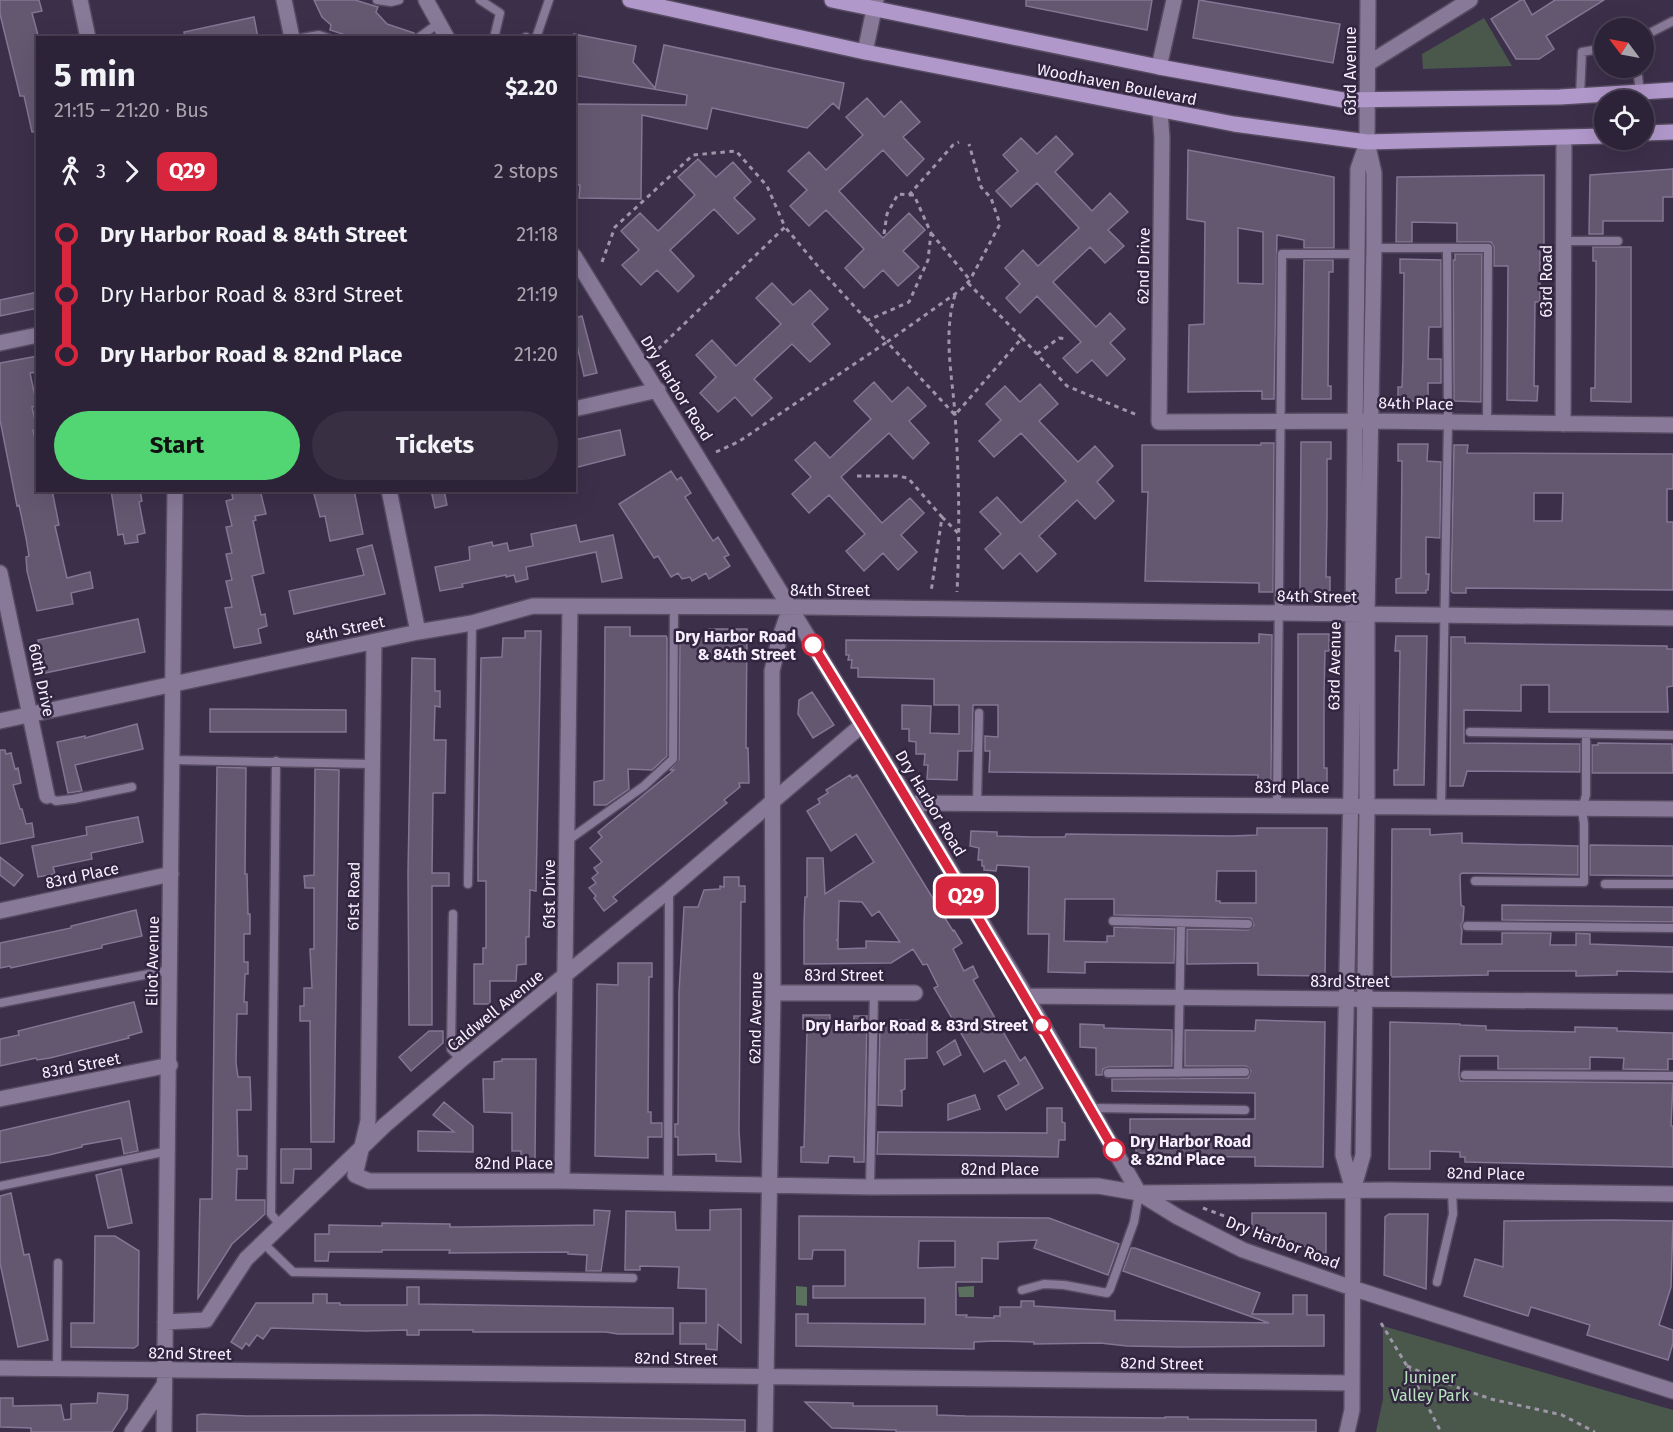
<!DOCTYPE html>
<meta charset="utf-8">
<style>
body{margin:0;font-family:"Fira Sans",sans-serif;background:#392f43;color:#f1f3f6;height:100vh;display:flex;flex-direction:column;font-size:22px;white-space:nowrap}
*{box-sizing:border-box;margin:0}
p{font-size:20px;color:#a7a4ae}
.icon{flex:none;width:33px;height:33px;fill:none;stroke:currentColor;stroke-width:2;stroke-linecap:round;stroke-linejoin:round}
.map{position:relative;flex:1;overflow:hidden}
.details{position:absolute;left:36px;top:36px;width:540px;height:456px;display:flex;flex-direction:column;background:#2d2338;border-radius:0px;box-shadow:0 6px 24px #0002,0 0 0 2px #484053}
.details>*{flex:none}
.badge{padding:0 12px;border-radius:9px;font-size:21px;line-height:39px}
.needle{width:39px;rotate:302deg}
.controls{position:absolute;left:1594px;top:18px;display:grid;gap:12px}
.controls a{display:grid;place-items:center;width:60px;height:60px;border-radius:50%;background:#2d2338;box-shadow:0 6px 24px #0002,0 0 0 2px #484053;font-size:30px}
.map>.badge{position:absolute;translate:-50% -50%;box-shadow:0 0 0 3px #fff}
.legs{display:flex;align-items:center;gap:9px;height:66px;padding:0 18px;font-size:20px}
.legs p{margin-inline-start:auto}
.summary{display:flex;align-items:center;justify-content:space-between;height:102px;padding:0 18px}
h1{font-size:33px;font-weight:700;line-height:45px}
.primary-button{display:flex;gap:12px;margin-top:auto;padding:12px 18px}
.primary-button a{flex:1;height:69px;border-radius:36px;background:#52d673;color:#111;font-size:24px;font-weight:700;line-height:69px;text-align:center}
.primary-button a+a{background:#392f43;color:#f1f3f6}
ul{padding:0 18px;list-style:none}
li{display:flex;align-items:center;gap:21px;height:60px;font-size:22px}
li i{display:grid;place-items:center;width:9px;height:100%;margin:0 8px;background:currentColor}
li i::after{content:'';width:15px;height:15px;margin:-8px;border:4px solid;border-radius:50%;background:#2d2338}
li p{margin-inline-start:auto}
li:first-child i{background:linear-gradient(#0000 50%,currentColor 0)}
li:last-child i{background:linear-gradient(currentColor 50%,#0000 0)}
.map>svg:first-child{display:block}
</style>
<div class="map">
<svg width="1673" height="1432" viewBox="0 0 1673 1432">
<rect width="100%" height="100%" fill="#3c2f4a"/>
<path fill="#4a584c" d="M1484 18 1512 66 1423 69 1422 54Z
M1383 1326 1673 1410V1432H1376L1383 1399Z"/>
<path fill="#5a725d" d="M796 1286 807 1287V1306L796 1305Z
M974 1286V1297H959L958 1287Z"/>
<path fill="#645871" stroke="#847594" stroke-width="1.5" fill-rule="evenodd" d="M0 0H39L42 11 32 13 38 35V131L32 132 24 96H20L0 14Z
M314 0H355L378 7 376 12 387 24 414 33 412 38H355L330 30 331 25 322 17Z
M1026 0H1152L1147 30 1026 6Z
M1199 0 1340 24 1333 63 1193 38Z
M1521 0H1524L1532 15 1555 0H1604L1546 36 1554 49 1539 59H1516L1491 19Z
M254 17 258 38H185L184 32Z
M574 34 636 46 633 62 655 88 664 45 844 83 839 109 833 103 807 128 712 108 707 129 642 115 641 199 579 198 580 185H575L574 104 686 105 687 95 574 75Z
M867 98 884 117 901 101 920 122 903 137 924 159 907 176 883 150 839 191 883 238 909 213 925 230 903 251 919 267 898 286 883 270 864 288 845 268 864 249 826 210 809 226 790 206 807 190 788 171 809 152 826 170 863 135 846 117Z
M1056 136 1073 154 1055 172 1092 211 1110 193 1128 212 1108 230 1124 246 1105 263 1090 247 1053 282 1096 327 1110 313 1125 329 1110 343 1125 359 1107 376 1092 360 1077 373 1063 358 1081 342 1037 296 1020 313 1006 298 1020 284 1005 268 1023 250 1038 266 1079 228 1037 183 1011 207 996 191 1018 171 1003 155 1021 138 1037 154Z
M1188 150 1334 177V248H1304V240L1277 235 1274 399H1262V391L1188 392 1189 325 1204 324 1205 222 1187 219ZM1238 228 1263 232V284L1238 283Z
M698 159 716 177 733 162 751 182 734 198 755 219 738 234 714 209 670 250 694 276 678 292 657 270 641 285 622 265 639 250 621 231 640 213 658 231 695 195 678 177Z
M1673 169V197H1663V221H1603V234H1589L1590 175Z
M1544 175V247H1540V302H1535L1534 386H1538L1537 401 1507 400 1508 266H1494V247L1491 242H1457V223L1412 222V242H1396L1397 177Z
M1593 247H1631V402L1591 401V388H1595L1596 289V261H1593Z
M1455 254H1482L1481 402 1454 401 1453 260H1455Z
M1400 259 1441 260V327H1429L1428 359H1441V383H1428V401H1398V387H1402L1403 358 1404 273H1400Z
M1304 260H1333V272H1329L1328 386H1331V399H1302Z
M772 283 793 305 810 290 828 309 812 324 830 344 810 362 792 344 754 379 772 398 752 416 735 397 718 412 700 393 716 377 696 355 712 340 736 366 781 324 756 298Z
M38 292V308L0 316V300Z
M582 316 597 373 584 376 574 332V318Z
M38 356V372L30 373 37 406 32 407 37 429 33 430 38 452V490H52L59 525 55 526 67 578 90 572 93 588 71 593 73 604 37 611 27 571 26 557 29 556 26 538 19 505 17 506 0 420V363Z
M874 382 892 402 908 387 926 406 909 421 929 443 913 459 889 433 841 477 882 523 910 498 924 513 901 535 917 552 898 570 883 553 864 571 846 551 865 534 829 495 809 513 792 494 811 477 795 460 815 442 830 458 871 419 854 401Z
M1040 384 1058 404 1039 421 1078 462 1095 446 1113 466 1097 482 1114 501 1095 519 1077 500 1039 536 1056 554 1037 572 1020 553 1003 569 985 549 1001 534 980 512 997 497 1021 523 1066 481 1021 433 994 457 979 441 1001 420 986 404 1005 386 1020 402Z
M620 430 625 455 574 468V440Z
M1301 442H1331V459H1327V517L1326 577H1330V592H1300Z
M1261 443H1274L1273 592H1259V583L1145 581 1148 492H1142V445H1261Z
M1398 444H1428L1427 461 1441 462 1440 538 1426 537V574H1429L1428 590H1426V593H1396V579L1401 578V563L1402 461H1398Z
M1454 445H1468L1467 453 1673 454V489H1667V522H1673V590L1466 588V593H1453L1451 591ZM1534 493H1563L1562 521H1534Z
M671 471 677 480 681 477 691 493 685 497 713 541 718 537 729 555 724 557 730 566 709 579 706 573 692 581 690 577 682 579 678 573 671 577 658 556 654 558 619 504Z
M111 490H140L142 501 139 502 145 533 137 535 138 542 125 544 123 534 118 535Z
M231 490H260L266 514 255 516 256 520 253 521 264 573 252 576 261 615 265 614 267 626 258 629 261 643 234 648 225 608 232 607 226 581 232 580 226 554 232 553 226 527 232 526 226 501 233 499Z
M313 490H354L363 534 330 541 325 516 320 517Z
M431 490H444L447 505 435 508Z
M576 525 580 542 613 535 622 578 602 582 596 552 526 567 528 579 516 582 514 575 506 577V575L462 584 463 587 440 591 435 567 470 560 469 547 492 542 493 546 507 543 509 551 533 546 531 534Z
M372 545 385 594 294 614 289 591 364 575 357 549Z
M138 619 145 652 45 673 38 640Z
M605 627H630V636H666L667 638V756L652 770 628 769 629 789 606 805H594V782L604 780Z
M709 629H747L746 748H748L749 783H739L740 787 724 800 727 803 613 897 617 901 604 911 594 898 596 896 589 888 596 883 592 878 598 873 594 868 602 862 590 848 602 837 598 832 674 770H670L679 759 680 638H709Z
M525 631H541L536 891 530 890 529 937H526V964L517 965 516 981H490V1004H474V964H483V948H486V881H478V848L481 658 502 657 503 638H525Z
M1259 634 1272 635 1271 786H1258V775L989 772 990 751H985V736L998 737V705H973L972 751H958L957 780 927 779 928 765H924L925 754H916V742L909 741V729H902V705L931 706 930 733 959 734V705H934V679L858 677V668H851L852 660H848L849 655H846V640L1259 643Z
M1298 634H1329V651H1325L1324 695V768H1327V784H1298Z
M1396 636H1427L1424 785H1394V770H1398L1399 710 1400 651H1395Z
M1451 637H1465V643L1667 646V649H1673V686L1667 687 1668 712H1549V685H1521V711L1464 710V743L1580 744V772L1467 771 1463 786H1450Z
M412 658 435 659V691H440V707L435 706 434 740H446L445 793H433L432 873H449V886H432V1025H409L408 873Z
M812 692 834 725 813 738 798 714 799 700Z
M210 709 346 710V732H210Z
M137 724 143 749 75 765 82 791 68 793 57 742 85 736V738Z
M1598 743 1672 744 1673 773H1592V745H1598Z
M0 750H5L6 754 11 753 15 769 18 768 21 783 13 785 20 809H22L26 824 32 823 34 837 0 844Z
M217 767 246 768 245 874H247L248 914H250V934H244V962H248V974H245L244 1002H247V1014H237L236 1063 238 1077H250L251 1103V1110H237L238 1156H247V1169H237L236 1200H265V1214L232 1244 198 1298 200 1199H212Z
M315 769 339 770 334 1142H311L310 1021H300V1006H304V988H312L310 949H314V888H305L304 876 314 875Z
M850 775 852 778 857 775 953 931 954 930 962 943 953 949 964 971 973 966 978 977 973 980 1020 1061 1025 1057 1043 1088 1006 1110 998 1096 1019 1084 1005 1060 984 1072 934 988 938 986 927 964 923 965 913 949 891 963 804 964V923L805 897H807V858H823L825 894 874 862 856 834 831 851 807 811 820 803 818 799 828 793 826 790ZM839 901 862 902 872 916 879 911 900 942 866 941V948L838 949V940H836L838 939Z
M138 817 143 842 91 853 92 859 53 867 55 874 38 877 32 846 87 835 86 827Z
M1257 828H1327L1325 976 1258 975V963L1187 964V929L1248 930 1254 925 1251 918 1114 915V899H1065L1064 941 1107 942V936H1114V927L1175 929 1174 963 1085 962V973L1048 972 1049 934H1028L1029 867 997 865 996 871 984 870V866H982V860H978L979 848 970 846 971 831 997 832V836L1032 837H1065L1066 834 1232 836 1257 835ZM1217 871H1256V903H1220V901H1216Z
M1392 829H1430V835L1462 833V843L1578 846V875L1462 873 1460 875 1461 905 1464 907 1463 921 1461 925 1462 930 1461 944H1502V933H1551L1550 945H1576V933L1590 934V944L1673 947V972L1617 971V975L1576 976V971H1488V975L1391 977Z
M1590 845 1673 846V876L1590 875Z
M0 857 23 875 14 886 0 875Z
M724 877H739V886H745V902H741L739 1131 741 1162 716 1161V1154L678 1155V1137H675V1124H678L679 992 684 907H698L704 890 720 889V886L724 887Z
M1502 905 1673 907V922L1502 920Z
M136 910 142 936 102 945V948L11 968 10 966 0 968V943L71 928V926Z
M618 963H652V977H649L648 1112H651V1123H662V1137H648V1158L595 1156 597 984 618 985Z
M134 1002 142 1032 128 1036 129 1038 50 1058 37 1060 36 1058 0 1066V1039L19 1035 18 1031Z
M803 1015H830V1021L854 1022V1016H867L864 1162H854V1157L829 1156 828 1163 801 1162V1147H804L807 1030 803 1029Z
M893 1020 927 1021V1058L905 1059V1089L900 1091H902V1106L878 1105 880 1024H893Z
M1256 1020 1325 1022 1323 1167 1255 1166V1157L1158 1156 1159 1153H1136V1137H1130V1119H1255V1093L1112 1091V1079L1248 1078 1251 1071 1246 1066H1185V1030L1255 1031Z
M1390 1022 1460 1024V1025L1486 1026V1030L1575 1032V1027L1617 1028V1031L1673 1033V1059H1668V1070L1623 1069 1624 1058 1590 1057V1069H1498V1056H1460L1459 1074 1460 1081H1465L1673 1083 1671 1126H1673V1167L1465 1162V1157H1460V1152L1430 1151V1169H1389Z
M1080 1024 1104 1025V1028L1172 1030V1066L1108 1067 1103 1069 1102 1075H1096V1048L1080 1047Z
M429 1031H443V1043L411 1071 399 1057Z
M955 1040 961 1055 944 1065 937 1052Z
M502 1059H536L535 1159H521V1151H512V1113L484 1112 483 1079H494V1062L502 1061Z
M975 1095 980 1109 948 1120V1104Z
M129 1101 138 1151 124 1154 121 1138 82 1145V1147L49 1155 0 1163V1131Z
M444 1102 473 1126V1152L418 1151V1131L454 1132 433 1115Z
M1047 1108H1062V1122L1065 1123V1140H1059L1058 1157 877 1154 878 1132 1047 1133Z
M281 1149H311V1169H294L293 1183H281Z
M121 1169 132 1223 108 1228 96 1175Z
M11 1193 24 1255 29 1254 35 1281 48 1340 18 1347 0 1263V1196Z
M741 1209V1343L718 1324 717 1350 706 1349V1344H680V1323H706V1289L678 1288 679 1267 640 1266V1270H625L626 1211 675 1212 676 1230H710V1210Z
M594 1210 610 1211 601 1271H586L587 1255 568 1254V1252L449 1253 450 1250H382V1252H329L328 1261H315V1234H329V1225L382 1226V1223L450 1224V1227H462L594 1225Z
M1252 1213H1326V1254L1252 1228Z
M1389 1214H1428L1426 1289 1384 1275 1385 1217Z
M799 1216 1049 1218 1119 1244 1108 1275 1034 1248 1037 1240 998 1242V1259L982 1258V1282H956V1315H967L966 1317 994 1318V1316H1000V1307H1021V1301H1034V1306L1115 1311V1320L1269 1323 1123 1271 1131 1248H1135L1260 1293 1252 1314H1293V1295H1307V1315H1324V1346L1180 1347 1127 1346 1100 1343 1034 1344V1342L994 1341 974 1342V1349L796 1346V1314H808V1323L925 1324V1298H813V1286H845V1250H813L812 1259H799ZM919 1241H955V1267L918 1268Z
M1610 1220 1673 1221 1671 1287 1659 1325 1673 1330V1343L1668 1360 1587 1335 1590 1325 1531 1307 1528 1316 1464 1296 1475 1259 1503 1267 1504 1221Z
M95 1236H115L139 1251 138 1345 134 1348 71 1347V1323H94Z
M407 1287H419V1304L673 1308V1334H618L606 1332H473V1330H419V1335H407V1330L366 1331 271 1328 263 1339 257 1335 249 1346 246 1343 242 1349 231 1342 256 1303H313V1294H327V1303H340V1305H407Z
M98 1393 128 1395 127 1409 112 1432H31V1428L0 1427V1398H13V1406L61 1405 64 1420 71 1419V1404L97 1403Z
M805 1402 853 1403V1406H937V1415L966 1416 1165 1418V1417H1188V1419L1316 1420V1432H896V1430L832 1428Z
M202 1414 246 1416 482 1415 745 1420V1432H197V1415Z"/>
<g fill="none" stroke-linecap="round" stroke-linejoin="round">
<g stroke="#564b61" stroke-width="11">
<path id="lane" d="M377 0 391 2 399 0
M480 0 500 13 494 38
M1644 36 1673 21
M526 37V38
M302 38 319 35 328 38
M418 38 439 23
M536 38 549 0
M1637 68 1640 92
M1580 96 1582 52 1605 48
M1564 241H1618
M1374 248H1488L1487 423
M1470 732 1673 735
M173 760 372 764
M276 761 271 1214 281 1226
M47 796 56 801 73 799 132 787
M977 803 979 713
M1277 805 1282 254H1357
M1441 807 1448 422 1447 249
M567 841 644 786 673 759 674 607
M1475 881 1584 882V824L1582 809 1586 795V734
M468 884 472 623
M1605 884H1673
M453 914 451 1049 461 1060
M1113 921 1248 924
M1467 926 1673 928
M0 1003 169 970
M1108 1073 1245 1072
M1178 1073 1181 924
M1465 1075 1673 1076
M1090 1108 1245 1110
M668 1184 669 891
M0 1186 168 1151
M870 1187 874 993
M263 1243 293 1272 633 1278
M1437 1282 1453 1214 1452 1191
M1022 1290 1044 1284 1064 1285 1107 1293 1110 1289 1134 1222 1139 1193
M57 1369 58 1263"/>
</g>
<g stroke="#564b61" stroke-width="18">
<path id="street" d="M80 0 88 38
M284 0 292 38
M426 0 447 38
M865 52 876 0
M1369 63 1470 0
M1159 67 1174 0
M1160 111 1162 138 1159 422 1371 421 1673 425
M574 256 910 803 1026 996 1139 1193 1178 1217 1243 1250 1352 1288 1673 1391
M0 343 38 335
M574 409 658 390
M1563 424 1564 138
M389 490 418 632
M0 573 47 796
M374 642 368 1121 355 1175 369 1181H562L870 1187 1098 1186 1139 1193 1388 1190 1673 1194
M0 721 418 632 472 623 533 606 810 607 1673 618
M910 803 1673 809
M0 911 171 874
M773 993H915
M1026 996 1673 1002
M0 1099 170 1065
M562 1181 570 607
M1353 1190 1343 1155 1351 788 1358 169 1367 143
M165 1322 206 1320 246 1259 385 1125 461 1060 669 890 862 725
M0 1368 1352 1383
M132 1432 164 1385
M164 1432 175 490
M765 1432 773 993 772 671 779 640 790 608
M1347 1432 1352 1410 1353 1190 1363 1155 1367 806V614L1374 248V173L1367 142 1368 0"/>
</g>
<g stroke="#564b61" stroke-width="18">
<path id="primary" d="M630 0 865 52 1234 124 1367 142 1605 136
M832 0 1159 67 1343 100 1560 97 1673 90
M1644 133 1673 132"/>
</g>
<path stroke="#9e95a9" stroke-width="3" stroke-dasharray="4.5 4.5" stroke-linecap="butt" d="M931 233 970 280
M884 234 887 214 898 194 909 195 953 145 959 142
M602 262 615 227 693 155 736 151 767 186 785 227 655 352
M968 283 1022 338 955 415 887 342 962 289 970 280 1000 224 991 198 981 187 969 144
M955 295C943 334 952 374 955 414 959 473 960 533 957 592
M866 321 909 302 928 260 931 233 914 195H909
M1022 338 1067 386 1137 415
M1037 354 1059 338 1067 339
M716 452 738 442 887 342 821 270 785 227
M857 476H897L908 478 942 517 931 592
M942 517 960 535
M1203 1208 1235 1220
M1381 1323 1407 1366 1441 1432
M1407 1366 1459 1388 1491 1399 1562 1415 1595 1432"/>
<use href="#lane" stroke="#887999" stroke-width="8"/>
<use href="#street" stroke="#887999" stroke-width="15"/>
<use href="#primary" stroke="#b198cb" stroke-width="15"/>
</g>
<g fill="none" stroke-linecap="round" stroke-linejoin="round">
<g stroke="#fff" stroke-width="14">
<path id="line-1" d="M813 645C916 812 1016 980 1114 1150"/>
</g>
<use href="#line-1" stroke="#d7263d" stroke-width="9"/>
</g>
<g fill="#fff" stroke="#d7263d" stroke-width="3">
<circle cx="813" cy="645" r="10"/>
<circle cx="1042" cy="1025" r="8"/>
<circle cx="1114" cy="1150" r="10"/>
</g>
<g text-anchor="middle" stroke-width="5" stroke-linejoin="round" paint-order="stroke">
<g font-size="16" fill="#f6f0fe" stroke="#322540">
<text transform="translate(1350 71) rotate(-90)" y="6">63rd Avenue</text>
<text transform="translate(1117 84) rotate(11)" y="6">Woodhaven Boulevard</text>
<text transform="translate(1143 266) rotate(-89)" y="6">62nd Drive</text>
<text transform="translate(1546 281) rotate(-90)" y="6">63rd Road</text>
<text transform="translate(677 388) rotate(58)" y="6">Dry Harbor Road</text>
<text transform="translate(1416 403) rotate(1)" y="6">84th Place</text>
<text x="830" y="596">84th Street</text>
<text transform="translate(1317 596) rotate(1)" y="6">84th Street</text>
<text transform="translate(345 629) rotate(-12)" y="6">84th Street</text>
<text transform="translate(1334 666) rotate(-89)" y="6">63rd Avenue</text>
<text transform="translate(42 680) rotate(78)" y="6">60th Drive</text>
<text x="1292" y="793">83rd Place</text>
<text transform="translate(931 803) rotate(59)" y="6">Dry Harbor Road</text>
<text transform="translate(82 875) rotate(-12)" y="6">83rd Place</text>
<text transform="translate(549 894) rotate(-90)" y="6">61st Drive</text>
<text transform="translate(353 896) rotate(-89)" y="6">61st Road</text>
<text transform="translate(152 961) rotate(-89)" y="6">Eliot Avenue</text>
<text x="844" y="981">83rd Street</text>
<text x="1350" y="987">83rd Street</text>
<text transform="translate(495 1010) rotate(-39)" y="6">Caldwell Avenue</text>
<text transform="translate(755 1018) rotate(-89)" y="6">62nd Avenue</text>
<text transform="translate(81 1065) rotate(-11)" y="6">83rd Street</text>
<text x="514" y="1169">82nd Place</text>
<text x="1000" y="1175">82nd Place</text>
<text transform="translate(1486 1173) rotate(1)" y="6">82nd Place</text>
<text transform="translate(1283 1242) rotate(21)" y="6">Dry Harbor Road</text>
<text transform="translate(190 1353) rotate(1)" y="6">82nd Street</text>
<text transform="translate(676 1358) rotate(1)" y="6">82nd Street</text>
<text transform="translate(1162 1363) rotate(1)" y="6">82nd Street</text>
</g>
<g font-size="16" font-weight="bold" fill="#f6f0fe" stroke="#322540" text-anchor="end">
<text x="796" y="642">Dry Harbor Road<tspan x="796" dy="18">&amp; 84th Street</tspan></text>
<text x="1028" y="1031">Dry Harbor Road &amp; 83rd Street</text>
<text x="1130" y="1147" text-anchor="start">Dry Harbor Road<tspan x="1130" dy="18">&amp; 82nd Place</tspan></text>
</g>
<g font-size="16" fill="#b7e6bd" stroke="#322540">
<text x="1430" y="1383">Juniper<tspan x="1430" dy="18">Valley Park</tspan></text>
</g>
</g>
</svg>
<div class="controls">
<a><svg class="needle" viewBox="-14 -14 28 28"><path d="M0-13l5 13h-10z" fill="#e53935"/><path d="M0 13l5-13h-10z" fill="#a7a4ae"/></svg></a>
<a><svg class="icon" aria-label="locate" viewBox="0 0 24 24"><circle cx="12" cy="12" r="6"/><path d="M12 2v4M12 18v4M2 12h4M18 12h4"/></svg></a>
</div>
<b class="badge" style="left:966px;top:896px;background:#d7263d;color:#fff">Q29</b>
<section class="details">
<div class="summary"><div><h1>5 min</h1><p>21:15 – 21:20 · Bus</p></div><b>$2.20</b></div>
<div class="legs"><svg class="icon" aria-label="walk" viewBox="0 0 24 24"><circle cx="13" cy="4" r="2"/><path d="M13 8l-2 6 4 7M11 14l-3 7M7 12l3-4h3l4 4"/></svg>3<svg class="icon" aria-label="forward" viewBox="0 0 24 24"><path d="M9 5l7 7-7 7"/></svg><b class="badge" style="background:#d7263d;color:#fff">Q29</b><p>2 stops</p></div>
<ul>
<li><i style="color:#d7263d"></i><b>Dry Harbor Road &amp; 84th Street</b><p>21:18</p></li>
<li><i style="color:#d7263d"></i><span>Dry Harbor Road &amp; 83rd Street</span><p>21:19</p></li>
<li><i style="color:#d7263d"></i><b>Dry Harbor Road &amp; 82nd Place</b><p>21:20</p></li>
</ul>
<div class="primary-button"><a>Start</a><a>Tickets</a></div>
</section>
</div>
